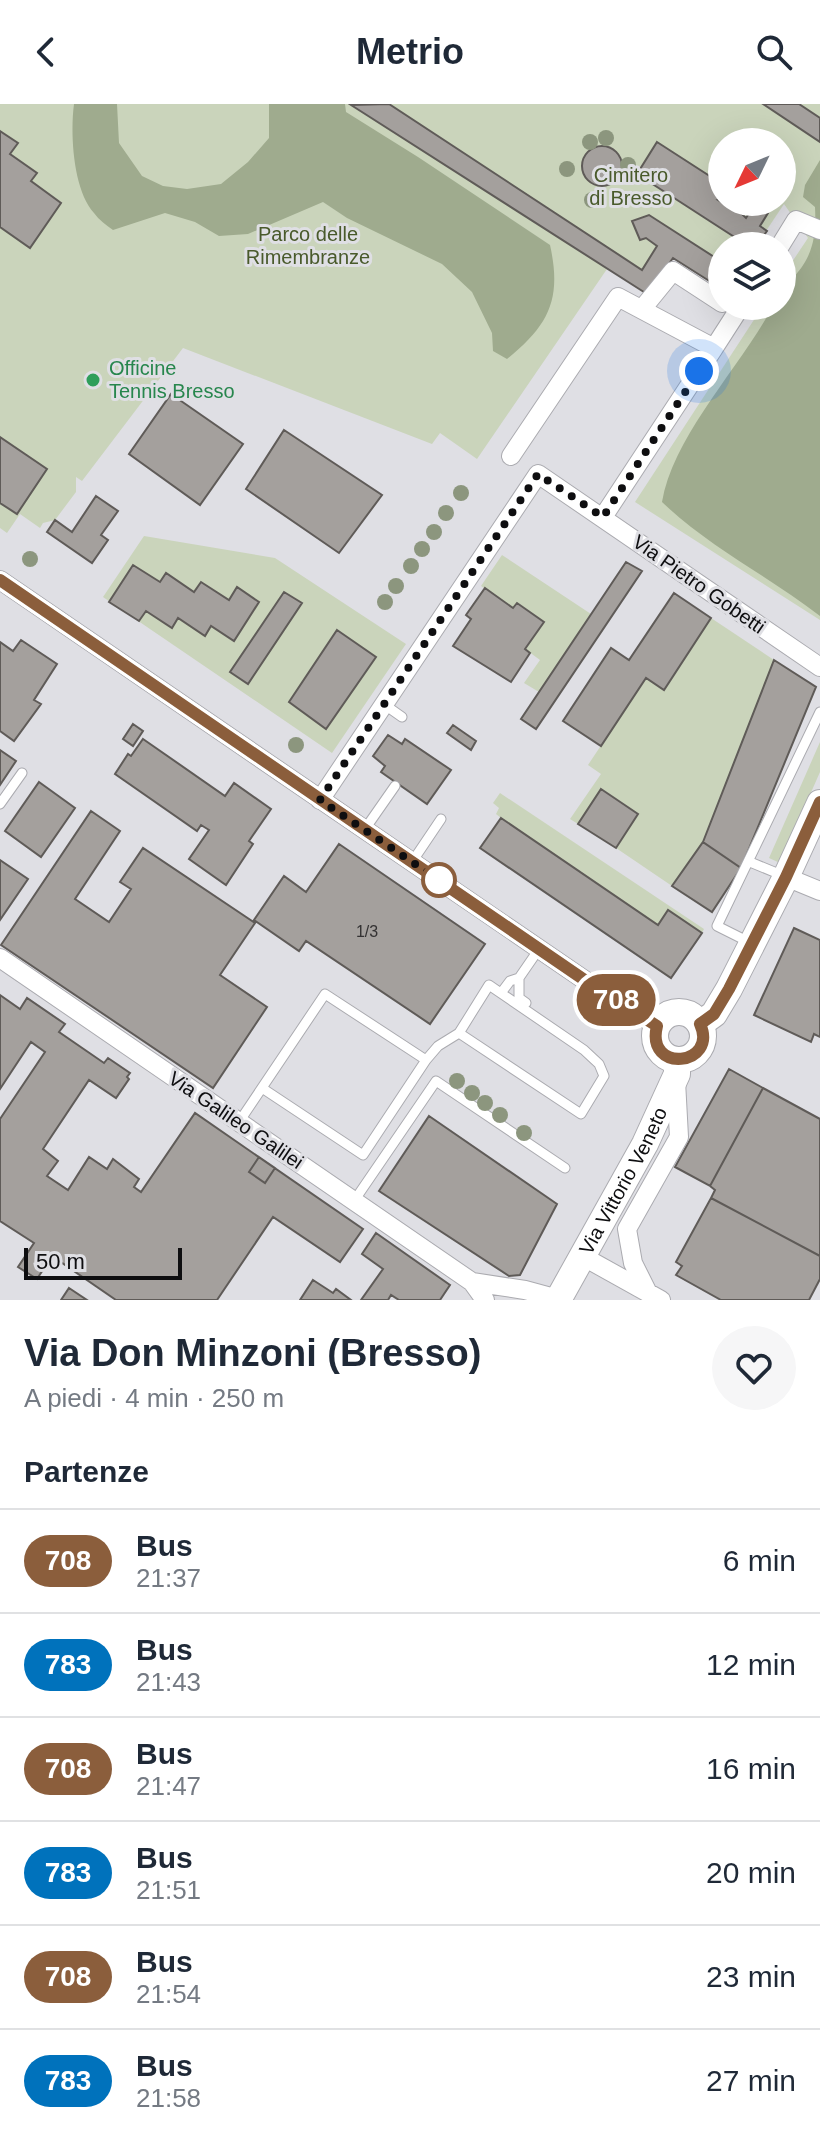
<!DOCTYPE html>
<html lang="it">
<meta charset="utf-8">
<style>
body{margin:0;font-family:Arial,sans-serif;background:#f6f6f7;color:#1f2937;height:100vh;display:flex;flex-direction:column;font-size:30px;white-space:nowrap}
*{box-sizing:border-box;margin:0}
p{font-size:26px;color:#747a83}
.icon{flex:none;width:44px;height:44px;fill:none;stroke:currentColor;stroke-width:2;stroke-linecap:round;stroke-linejoin:round}
.map{position:relative;height:1196px;overflow:hidden}
.panel{display:flex;flex-direction:column;background:#fff;flex:1}
.panel>*{flex:none}
.badge{padding:0 16px;border-radius:26px;font-size:28px;line-height:52px}
.needle{width:52px;rotate:227deg}
.tools{position:absolute;left:708px;top:24px;display:grid;gap:16px}
.tools a{display:grid;place-items:center;width:88px;height:88px;border-radius:50%;background:#fff;box-shadow:0 8px 32px #0002;font-size:40px}
.scale{position:absolute;left:24px;bottom:20px;width:158px;box-sizing:border-box;padding-left:8px;border:4px solid #0e0e10;border-top:0;font-size:22px;line-height:28px;white-space:nowrap;color:#0e0e10;-webkit-text-stroke:6px #dfdfe4;paint-order:stroke}
.you{position:absolute;width:40px;height:40px;margin:-20px;border:6px solid #fff;border-radius:50%;background:#1a73e8;box-shadow:0 0 0 12px #1a73e833}
.map>.badge{position:absolute;translate:-50% -50%;box-shadow:0 0 0 4px #fff}
h2{padding:0 24px;font-size:30px;line-height:72px}
.round{display:grid;place-items:center;flex:none;width:84px;height:84px;border-radius:42px;background:#f6f6f7}
.headline{display:flex;align-items:center;justify-content:space-between;height:136px;padding:0 24px}
h1{font-size:38px;font-weight:700;line-height:60px}
ul{padding:0;list-style:none}
li{display:flex;align-items:center;gap:24px;height:104px;padding:0 24px;border-top:2px solid #e0e1e3}
li div{flex:1}
li b{display:block;font-size:30px}
li em{font-style:normal}
li .badge{min-width:88px;font-weight:700;text-align:center}
header{display:flex;justify-content:space-between;align-items:center;height:104px;padding:0 24px;background:#fff;font-size:36px;font-weight:700}
.map>svg:first-child{display:block}
</style>
<header><svg class="icon" aria-label="back" viewBox="0 0 24 24"><path d="M15 5l-7 7 7 7"/></svg>Metrio<svg class="icon" aria-label="search" viewBox="0 0 24 24"><circle cx="10" cy="10" r="6"/><path d="M15 15l6 6"/></svg></header>
<div class="map">
<svg width="820" height="1196" viewBox="0 0 820 1196">
<rect width="100%" height="100%" fill="#dfdfe4"/>
<path fill="#cad4bb" fill-rule="evenodd" d="M0 0H820V516L635 398 763 202H782V173L808 134 784 100 756 142H722V185L673 154 647 190 607 165 477 355 440 329 432 340 183 244 82 377 76 373V388L55 416 43 419 40 424 20 410 7 429 0 424ZM722 38H782V98H722Z
M144 432 275 454 406 540 332 649 103 493Z
M502 451 591 510 539 588 524 579 540 556 525 545 543 517 518 499 513 504 481 482Z
M711 514 774 556 703 738 672 782 616 744 638 710 602 685 578 720 570 715 601 670 588 661 646 574 664 585Z
M820 638V668L780 759 769 754Z
M500 689 704 825 702 829 669 806 658 821 501 714 496 710 499 704 493 699Z"/>
<path fill="#9fab8e" d="M74 0H117L119 39 142 72 163 82 187 85 221 80 248 58 269 34V0H345L346 8 418 53 550 141C562 195 549 221 507 255L493 247 492 229 472 188 442 160 347 114 323 98 248 130 219 132 195 118 165 109 113 126C106 121 99 116 94 109 73 86 70 30 74 0Z
M820 56V512C768 472 709 443 662 398 673 332 741 262 773 202H782C782 181 795 175 805 158 815 141 816 123 815 103L803 93 805 81Z"/>
<path fill="#a4a09d" stroke="#5f5b58" stroke-width="2" d="M389 0 642 166 657 142 646 134 640 136 632 117 649 111 722 158V185L673 154 647 190 351 1Z
M763 0H799L820 14V38Z
M0 27 18 39 10 50 37 69 31 77 61 99 30 144 0 123Z
M657 38 722 80V95L718 96 728 102 730 98H748L741 109 746 114 755 100 768 109 760 122 767 127 756 142H735L739 136 637 70Z
M582 62a20 20 0 1 1 40 0a20 20 0 1 1-40 0Z
M171 290 243 340 200 401 129 350Z
M284 326 382 391 339 449 246 385Z
M0 333 47 365 17 410 0 399Z
M96 392 118 407 101 431 108 436 92 459 47 428 55 416 72 428Z
M626 458 642 467 536 625 521 615Z
M133 461 160 478 166 469 194 488 201 478 229 496 237 483 259 498 234 537 211 522 205 532 178 514 172 524 146 507 139 517 109 498Z
M485 484 513 504 517 499 544 518 525 545 530 549 511 578 453 542 471 515 466 511Z
M284 488 302 499 248 580 230 568Z
M674 489 711 514 664 586 646 574 601 642 563 617 611 544 629 556Z
M337 526 376 553 326 625 289 598Z
M21 536 57 560 34 596 41 600 14 637 0 627V538L13 547Z
M774 556 816 583 741 764 703 738Z
M133 620 143 627 133 642 123 635Z
M453 621 476 637 471 646 447 629Z
M388 631 402 640 405 635 451 666 427 700 381 668 385 662 373 652Z
M143 635 225 692 234 679 271 705 249 737 253 740 226 781 189 755 209 726 201 721 197 727 115 670 128 650 131 652Z
M0 646 16 657 0 681Z
M39 678 75 704 41 753 5 727Z
M601 685 638 710 616 744 578 720Z
M91 707 120 727 75 795 109 818 131 785 120 778 143 744 255 819 220 871 267 903 213 984 1 841Z
M501 714 658 821 668 806 702 829 671 874 480 744Z
M703 738 741 764 712 808 672 782Z
M339 740 485 840 430 920 306 837 299 847 254 816 284 772 306 788Z
M0 756 28 775 0 816Z
M794 824 820 836V933L814 930 811 938 754 911Z
M0 891 20 905 27 894 65 920 59 928 104 959 108 954 130 969 127 973 129 975 116 994 89 976 43 1045 58 1057 47 1072 68 1086 89 1053 107 1065 113 1055 139 1075 134 1083 141 1088 195 1009 363 1125 340 1158 273 1113 217 1196H116L52 1152 37 1175 18 1163 34 1139 0 1117V1015L45 948 31 938 0 985Z
M729 965 763 984 710 1082 675 1063Z
M763 984 820 1015V1152L711 1094 715 1086 710 1082Z
M429 1012 557 1100 520 1171 509 1172 379 1087Z
M259 1053 275 1064 265 1079 249 1068Z
M711 1094 820 1152V1175L809 1196H721L676 1171 682 1162 676 1158Z
M376 1129 450 1181 440 1196H399L391 1191 388 1196H361L383 1165 362 1150Z
M313 1176 333 1189 336 1185 351 1196H300Z
M69 1184 87 1196H61Z"/>
<g fill="none" stroke-linecap="round" stroke-linejoin="round">
<g stroke="#ababb0" stroke-width="11">
<path id="lane" d="M385 601 402 613
M0 700 22 669
M365 725 395 682
M412 758 441 715
M750 758 784 772
M749 838 717 822 820 608
M489 881 584 946 599 960 604 972 581 1010 459 929Z
M501 889 510 877 519 874
M526 899 519 894V874L539 845
M426 956 438 942 459 929
M239 1018 325 890 426 956 363 1051 262 984
M354 1097 436 977 565 1064"/>
</g>
<g stroke="#ababb0" stroke-width="20">
<path id="street" d="M780 142 796 116 820 126
M642 205 673 167 722 199
M714 244 741 202
M511 352 618 193 714 244 603 413
M0 476 586 877 657 922
M320 696 538 370 820 563
M786 773 820 787
M0 854 472 1178 485 1196
M582 1152 661 1196
M472 1178 525 1186 558 1195
M648 1189 633 1159 627 1125 679 1033 676 977"/>
</g>
<g stroke="#ababb0" stroke-width="28">
<g id="secondary">
<circle cx="679" cy="932" r="24"/>
<path d="M700 920 714 910 729 885 786 773 820 699"/>
<path id="s1" d="M558 1196 645 1040 677 970V956"/>
</g>
</g>
<use href="#lane" stroke="#fff" stroke-width="9"/>
<use href="#street" stroke="#fff" stroke-width="18"/>
<use href="#secondary" stroke="#fff" stroke-width="26"/>
</g>
<g fill="#8c967e">
<circle cx="606" cy="34" r="8"/>
<circle cx="590" cy="38" r="8"/>
<circle cx="628" cy="61" r="8"/>
<circle cx="567" cy="65" r="8"/>
<circle cx="592" cy="96" r="8"/>
<circle cx="461" cy="389" r="8"/>
<circle cx="446" cy="409" r="8"/>
<circle cx="434" cy="428" r="8"/>
<circle cx="422" cy="445" r="8"/>
<circle cx="30" cy="455" r="8"/>
<circle cx="411" cy="462" r="8"/>
<circle cx="396" cy="482" r="8"/>
<circle cx="385" cy="498" r="8"/>
<circle cx="296" cy="641" r="8"/>
<circle cx="457" cy="977" r="8"/>
<circle cx="472" cy="989" r="8"/>
<circle cx="485" cy="999" r="8"/>
<circle cx="500" cy="1011" r="8"/>
<circle cx="524" cy="1029" r="8"/>
</g>
<g fill="none" stroke-linecap="round" stroke-linejoin="round">
<g stroke="#fff" stroke-width="18">
<path id="line" d="M0 476 586 877 657 922C645 970 719 962 700 920L714 910 729 885 786 773 820 698"/>
</g>
<use href="#line" stroke="#8b5e3c" stroke-width="12"/>
<path stroke="#0e0e10" stroke-width="8" stroke-dasharray="0 14.4" d="M439 776 320 696 538 370 603 413 699 267"/>
</g>
<circle fill="#2e9e5b" stroke="#dfdfe4" stroke-width="3" cx="93" cy="276" r="8"/>
<circle fill="#fff" stroke="#8b5e3c" stroke-width="4" cx="439" cy="776" r="16"/>
<g text-anchor="middle" stroke-width="6" stroke-linejoin="round" paint-order="stroke">
<g font-size="16" fill="#343233">
<text x="367" y="833">1/3</text>
</g>
<g font-size="20" fill="#495a2b" stroke="#dfdfe4">
<text x="631" y="78">Cimitero<tspan x="631" dy="23">di Bresso</tspan></text>
<text x="308" y="137">Parco delle<tspan x="308" dy="23">Rimembranze</tspan></text>
</g>
<g font-size="20" fill="#27864d" stroke="#dfdfe4" text-anchor="start">
<text x="109" y="271">Officine<tspan x="109" dy="23">Tennis Bresso</tspan></text>
</g>
<g font-size="20" fill="#0e0e10" stroke="#dfdfe4">
<text transform="translate(699 480) rotate(35)" y="7">Via Pietro Gobetti</text>
<text transform="translate(236 1016) rotate(34)" y="7">Via Galileo Galilei</text>
<text dy="7" stroke="none"><textPath href="#s1" startOffset="136">Via Vittorio Veneto</textPath></text>
</g>
</g>
</svg>
<div class="tools">
<a><svg class="needle" viewBox="-14 -14 28 28"><path d="M0-13l5 13h-10z" fill="#e53935"/><path d="M0 13l5-13h-10z" fill="#747a83"/></svg></a>
<a><svg class="icon" aria-label="layers" viewBox="0 0 24 24"><path d="M12 4l9 5-9 5-9-5zM3 14l9 5 9-5"/></svg></a>
</div>
<div class="scale">50 m</div>
<div class="you" style="left:699px;top:267px"></div>
<b class="badge" style="left:616px;top:896px;background:#8b5e3c;color:#fff">708</b>
</div>
<section class="panel">
<div class="headline"><div><h1>Via Don Minzoni (Bresso)</h1><p>A piedi · 4 min · 250 m</p></div><a class="round"><svg class="icon" aria-label="heart" viewBox="0 0 24 24"><path d="M12 20l-8-8c-3-5 5-10 8-4 3-6 11-1 8 4z"/></svg></a></div>
<h2>Partenze</h2>
<ul>
<li><span class="badge" style="background:#8b5e3c;color:#fff">708</span><div><b>Bus</b><p>21:37</p></div><em>6 min</em></li>
<li><span class="badge" style="background:#0072bc;color:#fff">783</span><div><b>Bus</b><p>21:43</p></div><em>12 min</em></li>
<li><span class="badge" style="background:#8b5e3c;color:#fff">708</span><div><b>Bus</b><p>21:47</p></div><em>16 min</em></li>
<li><span class="badge" style="background:#0072bc;color:#fff">783</span><div><b>Bus</b><p>21:51</p></div><em>20 min</em></li>
<li><span class="badge" style="background:#8b5e3c;color:#fff">708</span><div><b>Bus</b><p>21:54</p></div><em>23 min</em></li>
<li><span class="badge" style="background:#0072bc;color:#fff">783</span><div><b>Bus</b><p>21:58</p></div><em>27 min</em></li>
</ul>
</section>
